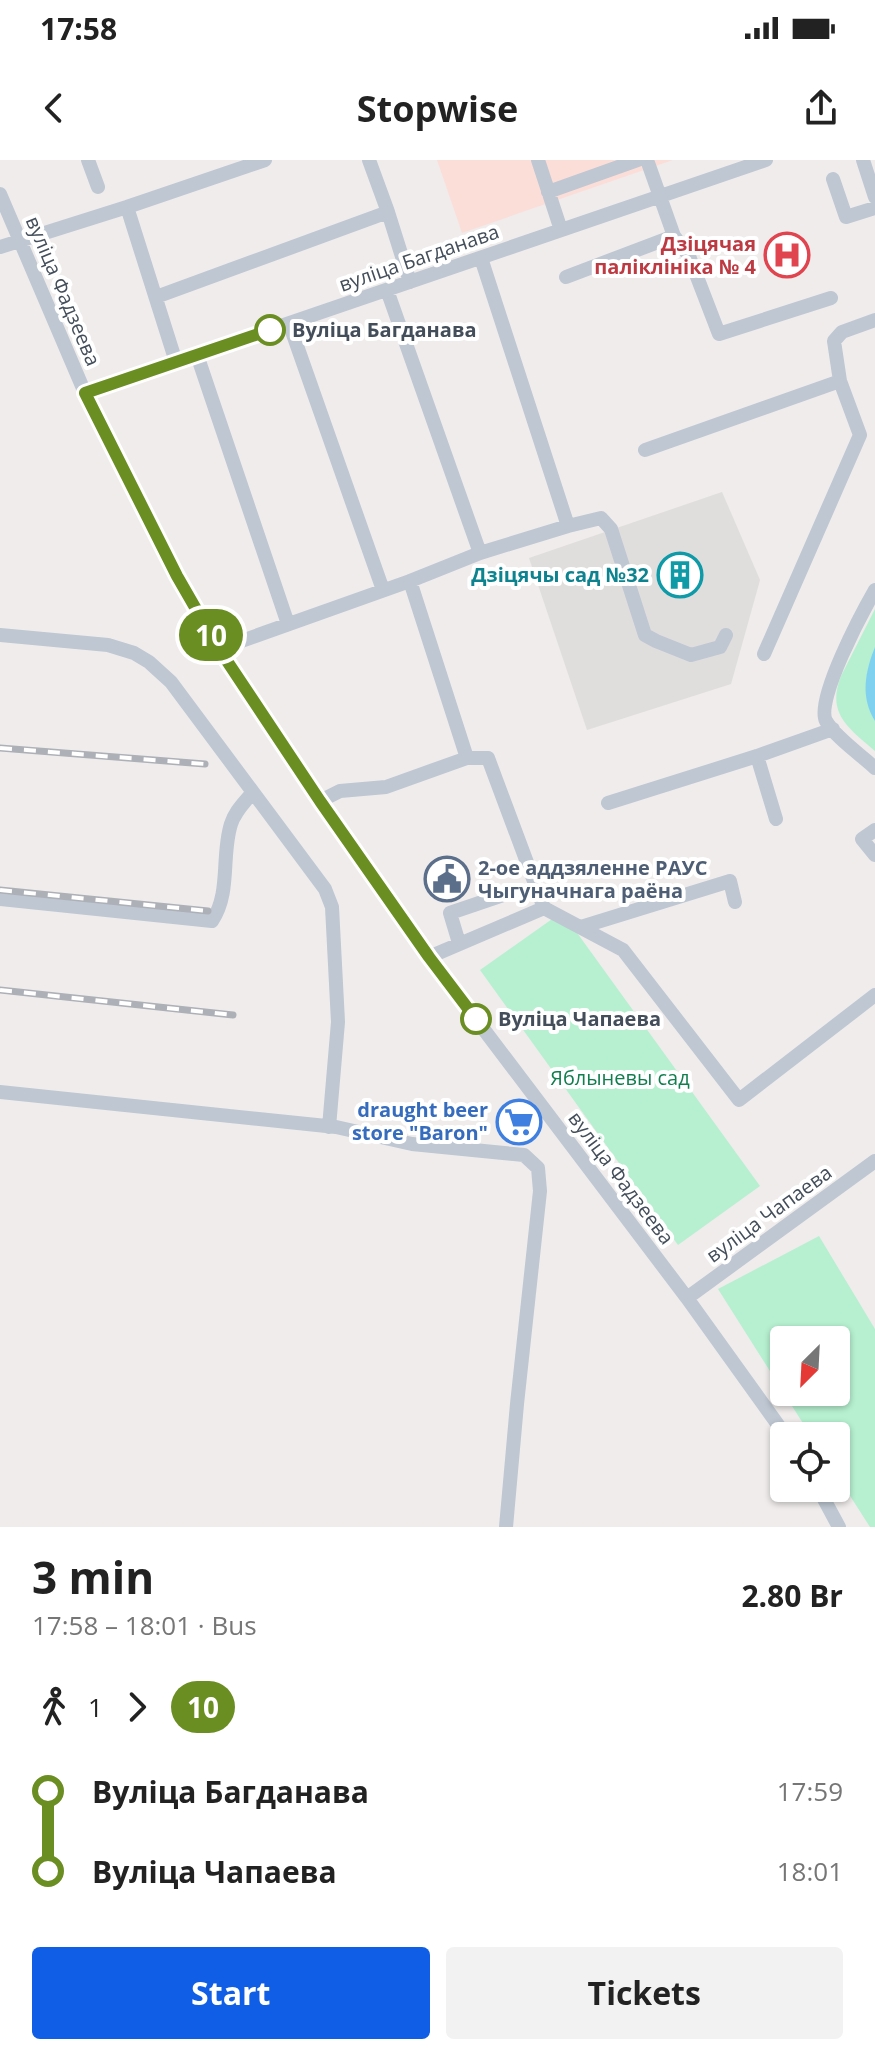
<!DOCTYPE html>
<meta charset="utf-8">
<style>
body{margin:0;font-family:"Open Sans",sans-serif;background:#f2f2f2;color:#222;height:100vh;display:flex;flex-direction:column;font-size:30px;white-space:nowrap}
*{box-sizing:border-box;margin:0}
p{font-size:26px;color:#767676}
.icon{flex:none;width:44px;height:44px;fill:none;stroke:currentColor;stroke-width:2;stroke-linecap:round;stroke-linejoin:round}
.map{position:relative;height:1367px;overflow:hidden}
.panel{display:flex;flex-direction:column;background:#fff;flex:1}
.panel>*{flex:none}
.badge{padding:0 16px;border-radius:26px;font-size:28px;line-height:52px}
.needle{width:52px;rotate:204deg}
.controls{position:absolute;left:770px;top:1166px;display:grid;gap:16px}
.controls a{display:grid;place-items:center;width:80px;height:80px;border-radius:8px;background:#fff;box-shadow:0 2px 6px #0004;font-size:40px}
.map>.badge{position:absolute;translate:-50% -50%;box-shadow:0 0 0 4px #fff}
.legs{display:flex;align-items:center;gap:12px;height:88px;padding:0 32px;font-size:26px}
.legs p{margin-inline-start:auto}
.overview{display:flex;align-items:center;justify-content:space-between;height:136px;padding:0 32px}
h1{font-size:44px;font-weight:700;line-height:60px}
.primary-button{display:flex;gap:16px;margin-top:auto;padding:16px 32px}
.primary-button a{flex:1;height:92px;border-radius:8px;background:#0f5ee5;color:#fff;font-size:32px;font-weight:700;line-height:92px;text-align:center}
.primary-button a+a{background:#f2f2f2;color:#222}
ul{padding:0 32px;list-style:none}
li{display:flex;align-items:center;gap:28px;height:80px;font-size:30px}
li i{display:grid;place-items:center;width:12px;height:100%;margin:0 10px;background:currentColor}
li i::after{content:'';width:20px;height:20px;margin:-10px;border:6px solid;border-radius:50%;background:#fff}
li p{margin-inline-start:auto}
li:first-child i{background:linear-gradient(#0000 50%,currentColor 0)}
li:last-child i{background:linear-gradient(currentColor 50%,#0000 0)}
.status{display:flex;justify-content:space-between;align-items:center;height:56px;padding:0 40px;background:#fff;direction:ltr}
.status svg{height:22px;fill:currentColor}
header{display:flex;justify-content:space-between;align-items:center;height:104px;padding:0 32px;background:#fff;font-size:36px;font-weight:700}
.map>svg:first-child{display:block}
</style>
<div class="status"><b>17:58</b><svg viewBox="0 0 49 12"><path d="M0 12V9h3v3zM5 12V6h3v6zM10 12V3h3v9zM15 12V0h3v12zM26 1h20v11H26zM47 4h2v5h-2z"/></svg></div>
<header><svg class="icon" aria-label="back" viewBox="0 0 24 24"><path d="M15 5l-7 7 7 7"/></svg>Stopwise<svg class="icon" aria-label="share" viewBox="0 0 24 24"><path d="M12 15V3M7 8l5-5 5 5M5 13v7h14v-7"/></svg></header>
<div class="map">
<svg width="875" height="1367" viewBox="0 0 875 1367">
<rect width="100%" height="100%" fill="#efeceb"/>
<path fill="#e0dddd" d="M722 332 760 420 731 524 587 570 529 398Z"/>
<path fill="#fcded9" d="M437 0H673L462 73Z"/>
<path fill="#b6f0d0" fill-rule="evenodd" d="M875 449V591C849 568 826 554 841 516Z
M562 752 760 1026 678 1085 480 810Z
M819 1076 875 1169V1367H870L836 1314V1276H811L718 1129ZM836 1180V1232H784V1180Z"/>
<path fill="#80d1f0" d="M875 487V561C860 537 865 512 875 487Z"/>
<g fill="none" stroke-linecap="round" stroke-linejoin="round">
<path stroke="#bec7d2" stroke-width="14" d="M88 0 98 27
M369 0 388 52 410 122
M538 0 561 70
M863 0 875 37
M833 19 846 57 875 48
M548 32 638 0
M0 34 85 233 177 416 219 489 320 641 429 797 687 1138 786 1276
M127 47 176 202
M674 76 689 96 719 174 831 138
M0 87 127 47 265 0
M481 98 568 366
M566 117 674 76 647 0
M387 130 480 393
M156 137 388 52
M289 163 383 430
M197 195 288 464
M85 233 766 0
M645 290 840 221
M875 430C863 451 815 540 826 561 835 577 861 595 875 608
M0 475 108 485 134 493 149 502 171 522 325 729 332 747 338 862 329 967
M219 489 410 421 480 393 568 366 601 358 611 369 645 475 656 481 691 495 720 487 726 475
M764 494 860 275 840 221 834 181 842 172 875 160
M757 596 776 659
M320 641 340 631 386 627 467 598 410 421
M608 643 757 596 833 569
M875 670 862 679 875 695
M0 739 212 761C231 733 221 695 231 664 235 651 244 643 252 633
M544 748 623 790 739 940 875 835
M581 767 730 721 735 742
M459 783 450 753 503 735
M429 797 544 748 488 598H467
M0 932 336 967 412 984 524 995 538 1008 540 1031 517 1244 506 1367
M687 1138 875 1001
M818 1328 839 1367"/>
<g stroke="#adb0b7" stroke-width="7">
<path id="rail" d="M0 588 205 604
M0 730 208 751
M0 830 233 855"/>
</g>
<use href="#rail" stroke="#fff" stroke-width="4" stroke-dasharray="12" stroke-linecap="butt"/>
</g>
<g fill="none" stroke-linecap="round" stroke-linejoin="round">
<g stroke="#fff" stroke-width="18">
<path id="line-1" d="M270 170 85 233 177 416 219 489 320 641 429 797 476 859"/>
</g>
<use href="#line-1" stroke="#6b8e23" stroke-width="12"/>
</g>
<defs>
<g id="hospital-ring" transform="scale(2.3)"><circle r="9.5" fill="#fff" stroke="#e0444e" stroke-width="1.5"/><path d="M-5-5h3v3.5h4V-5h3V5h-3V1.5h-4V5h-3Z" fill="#e0444e"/></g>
<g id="building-ring" transform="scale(2.3)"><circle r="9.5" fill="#fff" stroke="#0f9aa8" stroke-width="1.5"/><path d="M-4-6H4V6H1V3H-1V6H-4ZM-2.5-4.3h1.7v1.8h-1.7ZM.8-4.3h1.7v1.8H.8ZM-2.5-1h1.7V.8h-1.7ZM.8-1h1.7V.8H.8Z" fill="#0f9aa8"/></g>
<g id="civic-ring" transform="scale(2.3)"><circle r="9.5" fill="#fff" stroke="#5c6f8a" stroke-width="1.5"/><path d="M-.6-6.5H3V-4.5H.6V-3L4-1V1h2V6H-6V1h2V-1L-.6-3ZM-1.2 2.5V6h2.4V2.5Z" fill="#5c6f8a"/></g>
<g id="supermarket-ring" transform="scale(2.3)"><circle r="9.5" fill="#fff" stroke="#3f7fe0" stroke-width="1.5"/><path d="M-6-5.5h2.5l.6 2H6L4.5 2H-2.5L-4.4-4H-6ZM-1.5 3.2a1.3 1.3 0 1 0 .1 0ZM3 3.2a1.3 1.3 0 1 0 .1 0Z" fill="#3f7fe0"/></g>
</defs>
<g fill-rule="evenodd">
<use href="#hospital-ring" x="787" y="95"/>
<use href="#building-ring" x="680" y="415"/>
<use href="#civic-ring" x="447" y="719"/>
<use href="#supermarket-ring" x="519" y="962"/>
</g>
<g fill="#fff" stroke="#6b8e23" stroke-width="4">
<circle cx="270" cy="170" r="14"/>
<circle cx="476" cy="859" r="14"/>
</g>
<g text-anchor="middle" stroke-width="8" stroke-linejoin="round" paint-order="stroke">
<g font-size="20" font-weight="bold" fill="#be3a42" stroke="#fff" text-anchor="end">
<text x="756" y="91">Дзіцячая<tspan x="756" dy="23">паліклініка № 4</tspan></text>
</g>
<g font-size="20" fill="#434e5a" stroke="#fff">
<text transform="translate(419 98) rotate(-19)" y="7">вуліца Багданава</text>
<text transform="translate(63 131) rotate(67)" y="7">вуліца Фадзеева</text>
<text transform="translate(621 1018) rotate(53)" y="7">вуліца Фадзеева</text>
<text transform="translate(769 1054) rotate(-36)" y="7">вуліца Чапаева</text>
</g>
<g font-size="20" font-weight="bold" fill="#434e5a" stroke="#fff" text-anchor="start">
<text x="292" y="177">Вуліца Багданава</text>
<text x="498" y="866">Вуліца Чапаева</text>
</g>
<g font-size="20" font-weight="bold" fill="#0d838f" stroke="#fff" text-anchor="end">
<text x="649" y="422">Дзіцячы сад №32</text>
</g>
<g font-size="20" font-weight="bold" fill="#4e5e75" stroke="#fff" text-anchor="start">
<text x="478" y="715">2-ое аддзяленне РАУС<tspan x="478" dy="23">Чыгуначнага раёна</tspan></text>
</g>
<g font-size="20" fill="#127e4f" stroke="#fff">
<text x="620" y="925">Яблыневы сад</text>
</g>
<g font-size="20" font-weight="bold" fill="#366cbe" stroke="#fff" text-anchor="end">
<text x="488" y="957">draught beer<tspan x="488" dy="23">store "Baron"</tspan></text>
</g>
</g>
</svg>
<div class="controls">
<a><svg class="needle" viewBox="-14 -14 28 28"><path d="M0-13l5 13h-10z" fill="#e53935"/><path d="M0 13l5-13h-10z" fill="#767676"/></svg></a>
<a><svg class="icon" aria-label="locate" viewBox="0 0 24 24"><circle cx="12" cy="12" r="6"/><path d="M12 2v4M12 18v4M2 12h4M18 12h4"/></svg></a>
</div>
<b class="badge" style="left:211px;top:475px;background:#6b8e23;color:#fff">10</b>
</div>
<section class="panel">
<div class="overview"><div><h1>3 min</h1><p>17:58 – 18:01 · Bus</p></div><b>2.80 Br</b></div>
<div class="legs"><svg class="icon" aria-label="walk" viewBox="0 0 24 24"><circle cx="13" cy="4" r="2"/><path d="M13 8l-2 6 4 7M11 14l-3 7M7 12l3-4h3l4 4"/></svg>1<svg class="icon" aria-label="forward" viewBox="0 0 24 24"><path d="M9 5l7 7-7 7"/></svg><b class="badge" style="background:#6b8e23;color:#fff">10</b></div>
<ul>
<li><i style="color:#6b8e23"></i><b>Вуліца Багданава</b><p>17:59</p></li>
<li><i style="color:#6b8e23"></i><b>Вуліца Чапаева</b><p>18:01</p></li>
</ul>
<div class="primary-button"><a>Start</a><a>Tickets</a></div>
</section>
